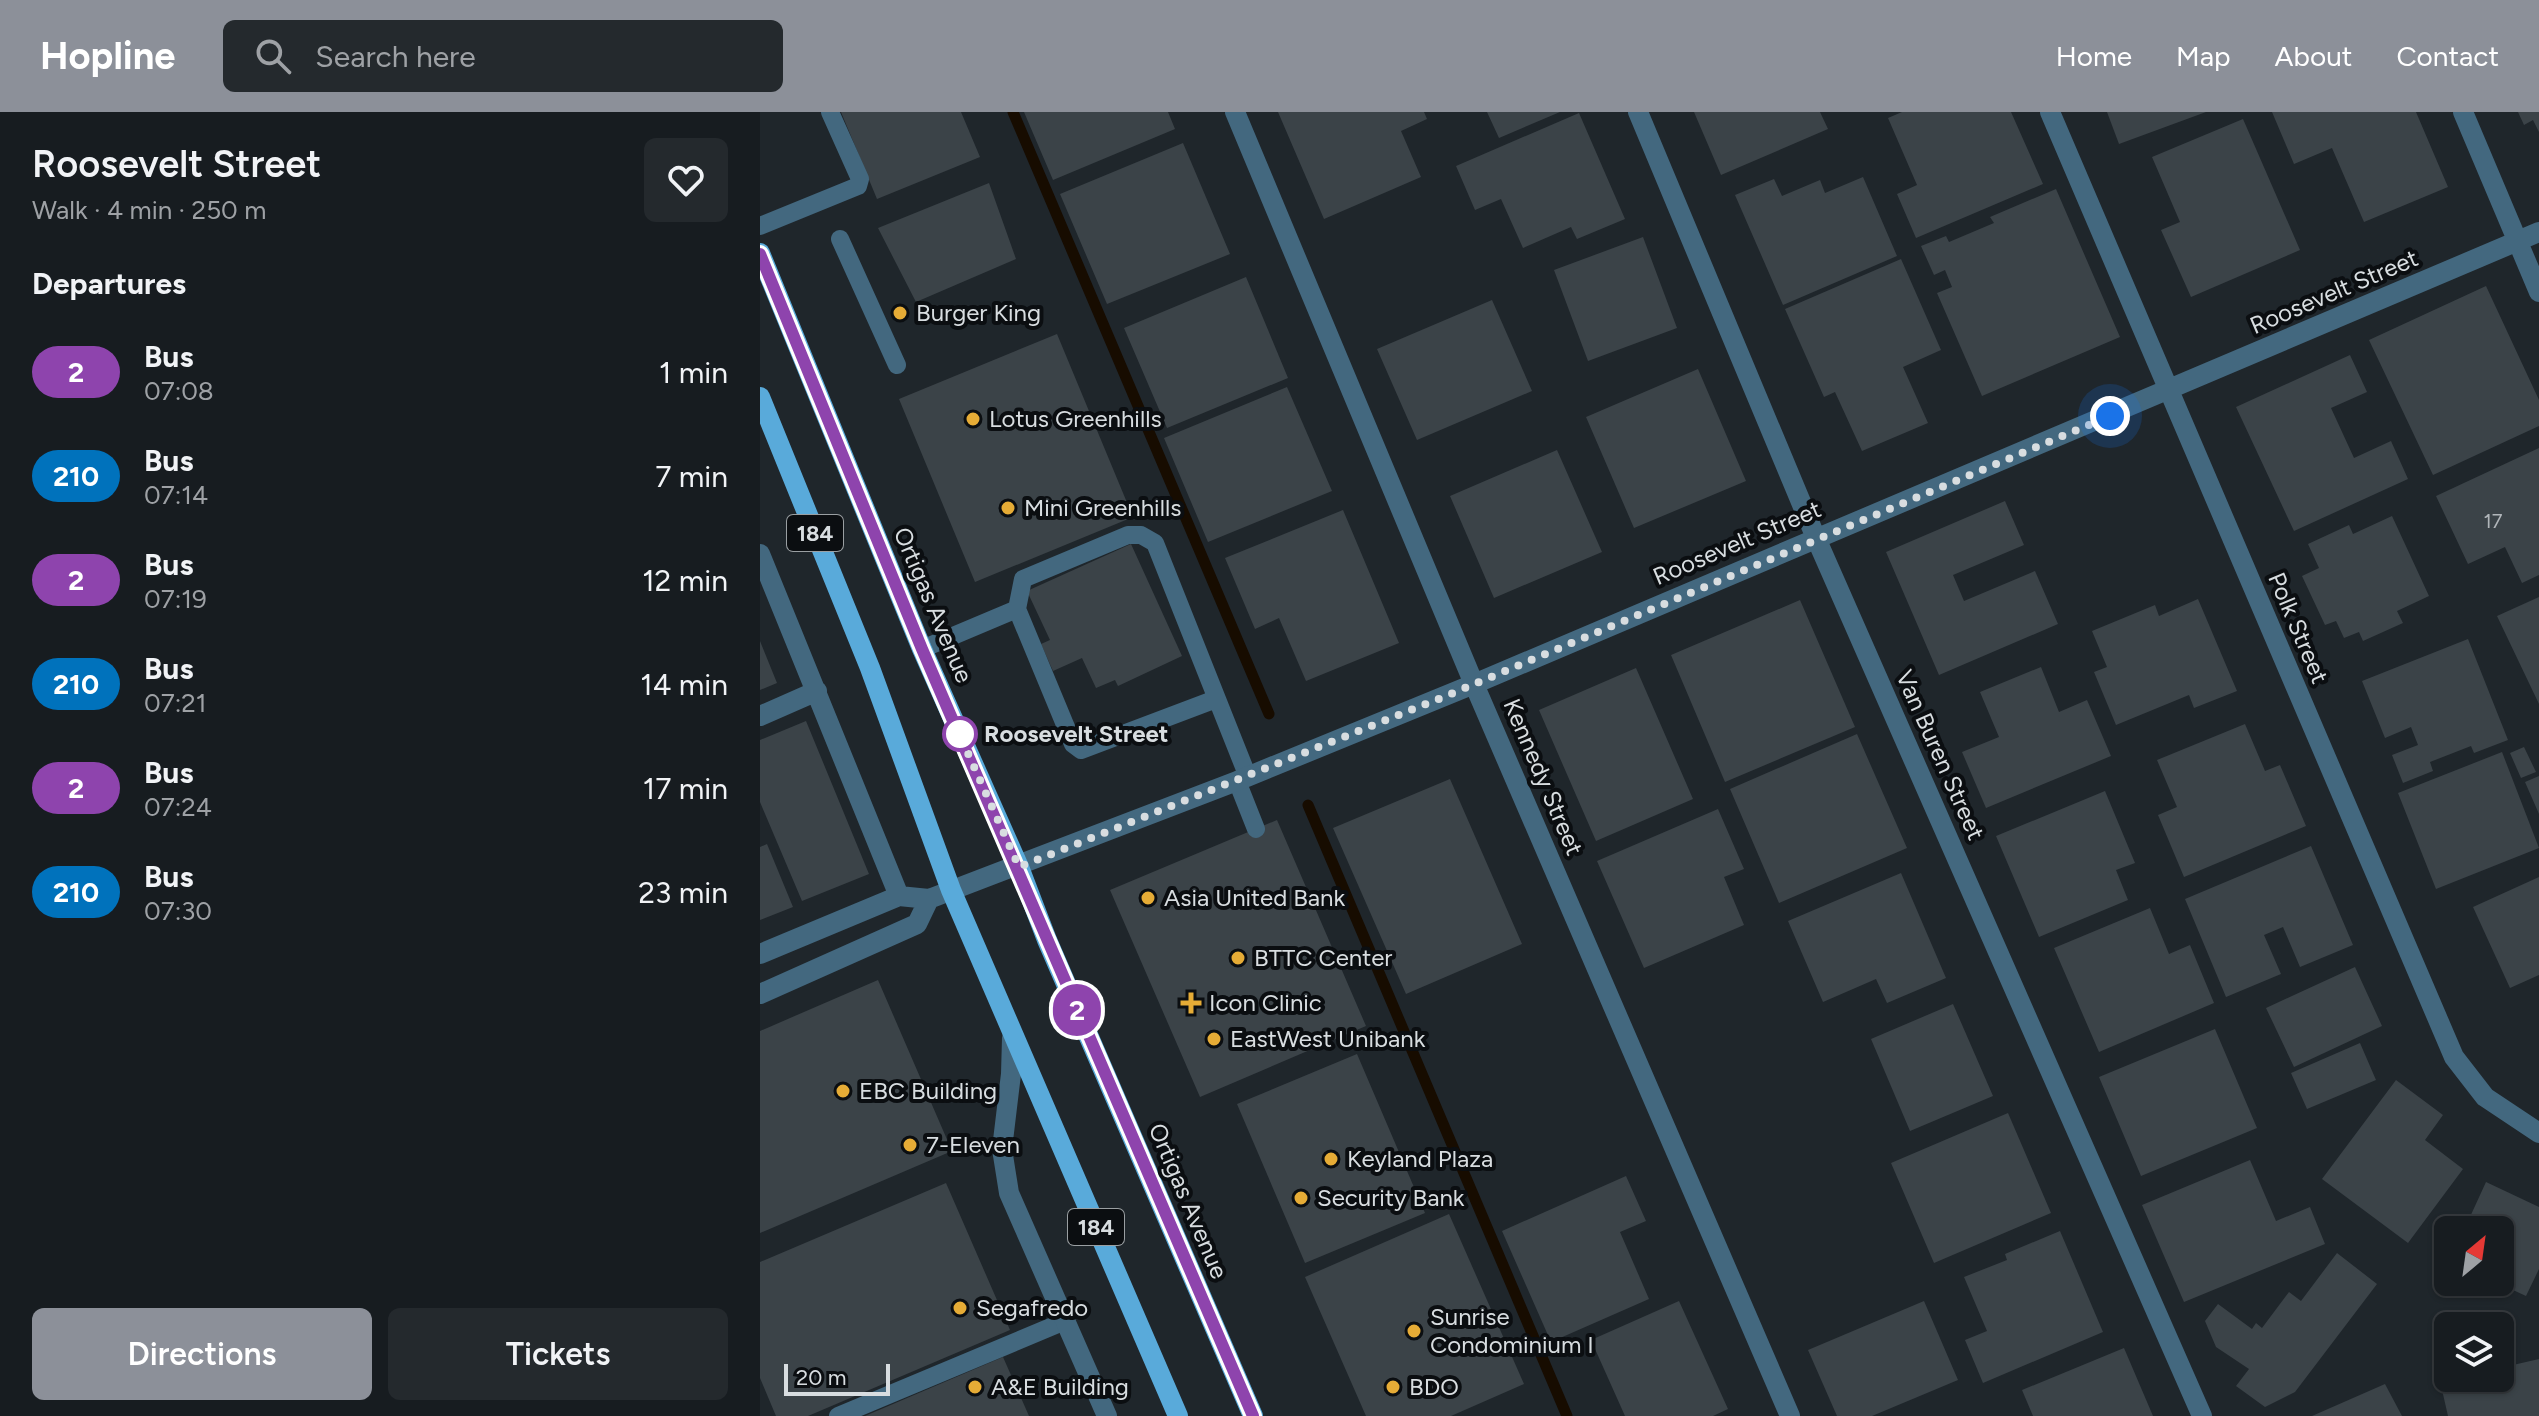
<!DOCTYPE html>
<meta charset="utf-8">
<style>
body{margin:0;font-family:Figtree,sans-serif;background:#24292d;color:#f1f3f6;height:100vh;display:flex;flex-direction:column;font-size:30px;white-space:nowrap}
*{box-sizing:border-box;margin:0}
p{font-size:26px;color:#9ea1a5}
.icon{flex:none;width:44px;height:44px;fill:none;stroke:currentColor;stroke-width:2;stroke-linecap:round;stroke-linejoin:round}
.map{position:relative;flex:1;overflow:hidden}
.sheet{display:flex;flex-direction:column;background:#171c20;width:760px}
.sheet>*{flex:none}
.badge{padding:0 16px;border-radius:26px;font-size:28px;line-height:52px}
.needle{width:52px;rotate:29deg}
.tools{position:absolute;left:1674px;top:1104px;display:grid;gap:16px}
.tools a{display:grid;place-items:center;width:80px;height:80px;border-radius:12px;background:#171c20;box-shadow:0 2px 6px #0004,0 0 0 2px #363a3e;font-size:40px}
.scale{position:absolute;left:24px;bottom:20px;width:106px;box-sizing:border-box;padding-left:8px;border:4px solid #d8dde0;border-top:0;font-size:22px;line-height:28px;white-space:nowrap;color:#d8dde0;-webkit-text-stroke:6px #0b0e11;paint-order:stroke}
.you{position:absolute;width:40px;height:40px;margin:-20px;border:6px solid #fff;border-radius:50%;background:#1a73e8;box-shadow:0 0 0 12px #1a73e833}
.map>.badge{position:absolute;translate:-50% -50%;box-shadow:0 0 0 4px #fff}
h2{padding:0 32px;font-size:30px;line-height:72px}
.round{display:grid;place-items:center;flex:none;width:84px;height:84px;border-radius:12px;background:#24292d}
.overview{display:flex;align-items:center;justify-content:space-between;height:136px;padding:0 32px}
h1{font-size:38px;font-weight:600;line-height:60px}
.primary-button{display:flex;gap:16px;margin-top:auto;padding:16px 32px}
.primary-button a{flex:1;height:92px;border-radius:12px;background:#8c9099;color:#fff;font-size:32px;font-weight:600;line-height:92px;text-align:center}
.primary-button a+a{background:#24292d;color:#f1f3f6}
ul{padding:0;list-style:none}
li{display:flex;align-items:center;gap:24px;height:104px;padding:0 32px}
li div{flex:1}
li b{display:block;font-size:30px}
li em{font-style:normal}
li .badge{min-width:88px;font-weight:700;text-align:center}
header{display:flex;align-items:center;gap:48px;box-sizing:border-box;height:112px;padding:0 40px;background:#8c9099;color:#fff}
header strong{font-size:38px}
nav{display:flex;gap:44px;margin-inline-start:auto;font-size:28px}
.search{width:560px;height:72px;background:#24292d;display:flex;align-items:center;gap:20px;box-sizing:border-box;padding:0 28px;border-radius:12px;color:#9ea1a5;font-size:30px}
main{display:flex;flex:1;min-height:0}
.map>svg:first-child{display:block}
</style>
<header>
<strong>Hopline</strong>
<div class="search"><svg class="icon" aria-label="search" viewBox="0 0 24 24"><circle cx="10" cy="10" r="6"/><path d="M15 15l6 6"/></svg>Search here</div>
<nav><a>Home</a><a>Map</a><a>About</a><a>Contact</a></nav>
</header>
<main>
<section class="sheet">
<div class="overview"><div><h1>Roosevelt Street</h1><p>Walk · 4 min · 250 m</p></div><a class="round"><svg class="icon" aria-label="heart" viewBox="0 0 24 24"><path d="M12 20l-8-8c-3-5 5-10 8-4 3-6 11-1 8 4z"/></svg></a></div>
<h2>Departures</h2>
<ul>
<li><span class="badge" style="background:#8e44ad;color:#fff">2</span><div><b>Bus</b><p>07:08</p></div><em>1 min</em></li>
<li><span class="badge" style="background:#0072bc;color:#fff">210</span><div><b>Bus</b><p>07:14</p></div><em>7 min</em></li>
<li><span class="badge" style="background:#8e44ad;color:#fff">2</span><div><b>Bus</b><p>07:19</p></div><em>12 min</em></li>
<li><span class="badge" style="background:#0072bc;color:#fff">210</span><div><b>Bus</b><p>07:21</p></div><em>14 min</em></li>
<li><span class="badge" style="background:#8e44ad;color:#fff">2</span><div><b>Bus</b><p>07:24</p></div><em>17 min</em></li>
<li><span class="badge" style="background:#0072bc;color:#fff">210</span><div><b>Bus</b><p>07:30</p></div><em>23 min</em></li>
</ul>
<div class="primary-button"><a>Directions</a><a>Tickets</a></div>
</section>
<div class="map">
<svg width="1779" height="1304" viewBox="0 0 1779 1304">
<rect width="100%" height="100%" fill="#1f262b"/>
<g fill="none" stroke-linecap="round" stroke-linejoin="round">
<path stroke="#170c00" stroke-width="11" d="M253 0 509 602
M548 693 807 1304"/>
</g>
<path fill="#3b4348" d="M81 0H201L220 45 117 87Z
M264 0H408L415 17 293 68Z
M518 0H664L667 7 641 19 661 65 564 107Z
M727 0H800L739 26Z
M934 0H1060L1068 17 961 63Z
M1142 0H1251L1283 72 1156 126 1137 82 1157 73 1128 6Z
M1347 0H1446L1359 32Z
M1512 0H1656L1688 75 1604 110 1572 36 1534 52Z
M1758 0H1779V20L1773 8 1764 13Z
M819 1 865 107 817 127 811 115 763 136 741 87 715 98 696 54Z
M1483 7 1540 138 1431 185 1401 118 1420 110 1392 45Z
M423 31 470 142 347 192 300 82Z
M1103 65 1137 144 1023 193 975 83 1014 67 1022 84 1060 68 1065 81Z
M229 71 256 147 156 190 118 116Z
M1296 77 1360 225 1222 284 1177 181 1192 175 1185 158 1174 163 1161 134 1186 124 1189 130 1234 111 1230 105Z
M883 125 917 216 828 249 794 158Z
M1141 147 1181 238 1143 255 1168 311 1102 339 1075 280 1064 285 1025 197Z
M486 165 528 266 407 316 364 216Z
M1726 174 1779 288V314L1673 363 1609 228Z
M732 188 772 279 657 328 617 237Z
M297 222 373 405 215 470 139 287Z
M1590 243 1607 280 1571 296 1594 346 1631 329 1648 367 1534 419 1476 295Z
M938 257 986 369 874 416 826 305Z
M527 275 572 379 448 430 404 326Z
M1779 336V463L1762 471 1745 435 1708 452 1676 384Z
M797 338 842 440 734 486 690 384Z
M1245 389 1264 433 1193 463 1204 489 1275 459 1298 512 1179 563 1126 440Z
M583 398 639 531 546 569 519 506 495 517 465 446Z
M1632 404 1669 484 1637 499 1643 511 1603 529 1599 520 1584 526 1576 509 1565 513 1542 464 1559 456 1548 432 1589 413 1593 422Z
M371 432 422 544 358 574 355 568 336 576 322 546 293 559 281 532 290 528 267 479Z
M1779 485V592L1737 504Z
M1438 487 1477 579 1434 596 1429 583 1356 613 1334 560 1347 555 1332 519 1395 493 1399 504Z
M1040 488 1095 615 965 670 911 543Z
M1708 527 1748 628 1714 641 1711 634 1670 650 1673 659 1643 671 1632 643 1658 633 1651 615 1625 626 1602 569Z
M0 529 17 571 0 578Z
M1281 555 1299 600 1327 588 1351 644 1226 696 1202 640 1239 625 1220 580Z
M876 556 933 687 836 729 779 598Z
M46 609 109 762 42 789 0 690V628Z
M1485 612 1505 659 1520 653 1546 714 1424 765 1398 703 1417 695 1397 648Z
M1097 622 1147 736 1019 791 970 677Z
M1764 635 1776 660 1761 666 1750 641Z
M1742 640 1779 736 1676 777 1638 681Z
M1779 664V702L1765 670Z
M690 667 762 832 646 882 573 716Z
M1345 679 1375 751 1356 758 1368 788 1279 825 1236 724Z
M958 697 984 757 964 765 984 813 884 856 837 749Z
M517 708 606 914 440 985 350 778Z
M7 732 33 795 0 808V735Z
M1551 734 1593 833 1540 855 1523 815 1504 823 1521 862 1466 885 1425 787Z
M1141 761 1186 866 1127 891 1116 867 1063 890 1028 809Z
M1779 765V863L1750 876 1713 795Z
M1390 796 1409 842 1430 833 1454 891 1339 940 1294 836Z
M1595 855 1622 914 1534 955 1506 896Z
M118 868 192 1039 0 1121V919Z
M1193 892 1233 984 1150 1019 1111 927Z
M1455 917 1497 1016 1381 1064 1339 965Z
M1600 931 1616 968 1547 997 1531 961Z
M597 942 665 1101 545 1151 477 992Z
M1636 968 1683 1003 1665 1028 1703 1057 1648 1131 1562 1067Z
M1248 1001 1291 1101 1174 1151 1131 1051Z
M1490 1048 1516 1109 1550 1095 1565 1132 1424 1190 1382 1093Z
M866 1064 886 1109 860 1120 889 1187 791 1230 742 1119Z
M1726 1070 1779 1095V1157L1766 1184 1740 1172V1118H1704Z
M186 1071 250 1218 48 1304H16L0 1266V1150Z
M689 1102 764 1272 691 1304H606L545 1165Z
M1300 1119 1343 1220 1223 1271 1205 1228 1227 1219 1204 1165 1247 1148 1245 1142Z
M1577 1141 1617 1172 1535 1280 1505 1295 1476 1274 1489 1257 1456 1235 1445 1209 1458 1192 1492 1217 1496 1211 1502 1216 1529 1180 1541 1189Z
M919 1189 968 1297 953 1304H865L831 1228Z
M1164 1189 1198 1268 1112 1304H1077L1048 1238Z
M1364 1236 1393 1304H1273L1262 1278Z
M243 1245 269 1304H105Z
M1779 1247V1304H1688L1680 1269 1740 1266V1256Z
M1625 1272 1642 1304H1552Z"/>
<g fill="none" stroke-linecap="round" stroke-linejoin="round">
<path stroke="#43687f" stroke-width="18" d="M0 114 98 74 100 67 70 0
M80 127 137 253
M162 537 257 497
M456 587 321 638 313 632 257 497 263 467 368 423H381L395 431 488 665
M477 669 496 717
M78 1304 305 1209"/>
<path stroke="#43687f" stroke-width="20" d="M475 0 714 572 1030 1304
M878 0 1056 426 1442 1304
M1290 0 1694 945 1725 985 1779 1021
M1703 0 1779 180
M0 442 139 784
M0 604 57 579
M0 842 139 784 169 787 477 669 714 572 1779 120
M0 882 157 812 169 787
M252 926 251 962 242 1037 249 1081 347 1304"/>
<path stroke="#59aada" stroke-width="20" d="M0 141 162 537 259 755 287 828 493 1304
M0 285 110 556 191 778 418 1304"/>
</g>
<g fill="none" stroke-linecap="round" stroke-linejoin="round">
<g stroke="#fff" stroke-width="18">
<path id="line" d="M0 142 162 537 493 1304"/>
</g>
<use href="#line" stroke="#8e44ad" stroke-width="12"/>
<path stroke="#d8dde0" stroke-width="8" stroke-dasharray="0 14.4" d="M200 622 198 619 259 755 686 584 1350 304"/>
</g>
<g fill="#e6ac36" stroke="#0b0e11" stroke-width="3">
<circle cx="140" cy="201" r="8"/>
<circle cx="213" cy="307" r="8"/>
<circle cx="248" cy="396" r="8"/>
<circle cx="388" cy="786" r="8"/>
<circle cx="478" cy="846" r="8"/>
<path d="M427 879h8v8h8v8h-8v8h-8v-8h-8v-8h8z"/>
<circle cx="454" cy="927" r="8"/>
<circle cx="83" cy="979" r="8"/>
<circle cx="150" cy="1033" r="8"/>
<circle cx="571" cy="1047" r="8"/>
<circle cx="541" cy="1086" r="8"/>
<circle cx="200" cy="1196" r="8"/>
<circle cx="654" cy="1219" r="8"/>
<circle cx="215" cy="1275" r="8"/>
<circle cx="633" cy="1275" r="8"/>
</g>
<circle fill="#fff" stroke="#8e44ad" stroke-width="4" cx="200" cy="622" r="16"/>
<g text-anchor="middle" stroke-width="8" stroke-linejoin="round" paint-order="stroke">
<g font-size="20" fill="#b1b6ba">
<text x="1733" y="416">17</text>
</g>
<g fill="#0b0e11" stroke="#9a9fa2" stroke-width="2">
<rect x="27" y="403" width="56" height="36" rx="6"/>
<rect x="308" y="1097" width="56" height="36" rx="6"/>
</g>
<g font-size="22" font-weight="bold" fill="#d8dde0">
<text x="55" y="429">184</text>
<text x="336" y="1123">184</text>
</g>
<g font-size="24" fill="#d8dde0" stroke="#0b0e11">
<text transform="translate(1574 180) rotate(-23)" y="8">Roosevelt Street</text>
<text transform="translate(977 431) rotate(-23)" y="8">Roosevelt Street</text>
<text transform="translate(173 493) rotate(67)" y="8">Ortigas Avenue</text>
<text transform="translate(1538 516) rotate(67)" y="8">Polk Street</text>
<text transform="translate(1180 643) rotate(66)" y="8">Van Buren Street</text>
<text transform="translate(783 665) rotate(67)" y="8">Kennedy Street</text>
<text transform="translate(428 1089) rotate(67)" y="8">Ortigas Avenue</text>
</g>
<g font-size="24" fill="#d8dde0" stroke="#0b0e11" text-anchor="start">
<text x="156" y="209">Burger King</text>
<text x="229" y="315">Lotus Greenhills</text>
<text x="264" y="404">Mini Greenhills</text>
<text x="404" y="794">Asia United Bank</text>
<text x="494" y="854">BTTC Center</text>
<text x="449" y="899">Icon Clinic</text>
<text x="470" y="935">EastWest Unibank</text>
<text x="99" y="987">EBC Building</text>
<text x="166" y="1041">7-Eleven</text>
<text x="587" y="1055">Keyland Plaza</text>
<text x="557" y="1094">Security Bank</text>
<text x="216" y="1204">Segafredo</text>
<text x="670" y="1213">Sunrise<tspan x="670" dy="28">Condominium I</tspan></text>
<text x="231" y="1283">A&amp;E Building</text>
<text x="649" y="1283">BDO</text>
</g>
<g font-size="24" font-weight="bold" fill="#d8dde0" stroke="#0b0e11" text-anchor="start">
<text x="224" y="630">Roosevelt Street</text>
</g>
</g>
</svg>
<div class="tools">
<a><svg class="needle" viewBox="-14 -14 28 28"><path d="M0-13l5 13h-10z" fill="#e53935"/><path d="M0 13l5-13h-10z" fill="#9ea1a5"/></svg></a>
<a><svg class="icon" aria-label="layers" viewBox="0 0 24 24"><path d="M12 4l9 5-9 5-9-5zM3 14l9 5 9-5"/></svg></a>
</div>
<div class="scale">20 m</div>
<div class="you" style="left:1350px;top:304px"></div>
<b class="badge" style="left:317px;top:898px;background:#8e44ad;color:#fff">2</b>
</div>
</main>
